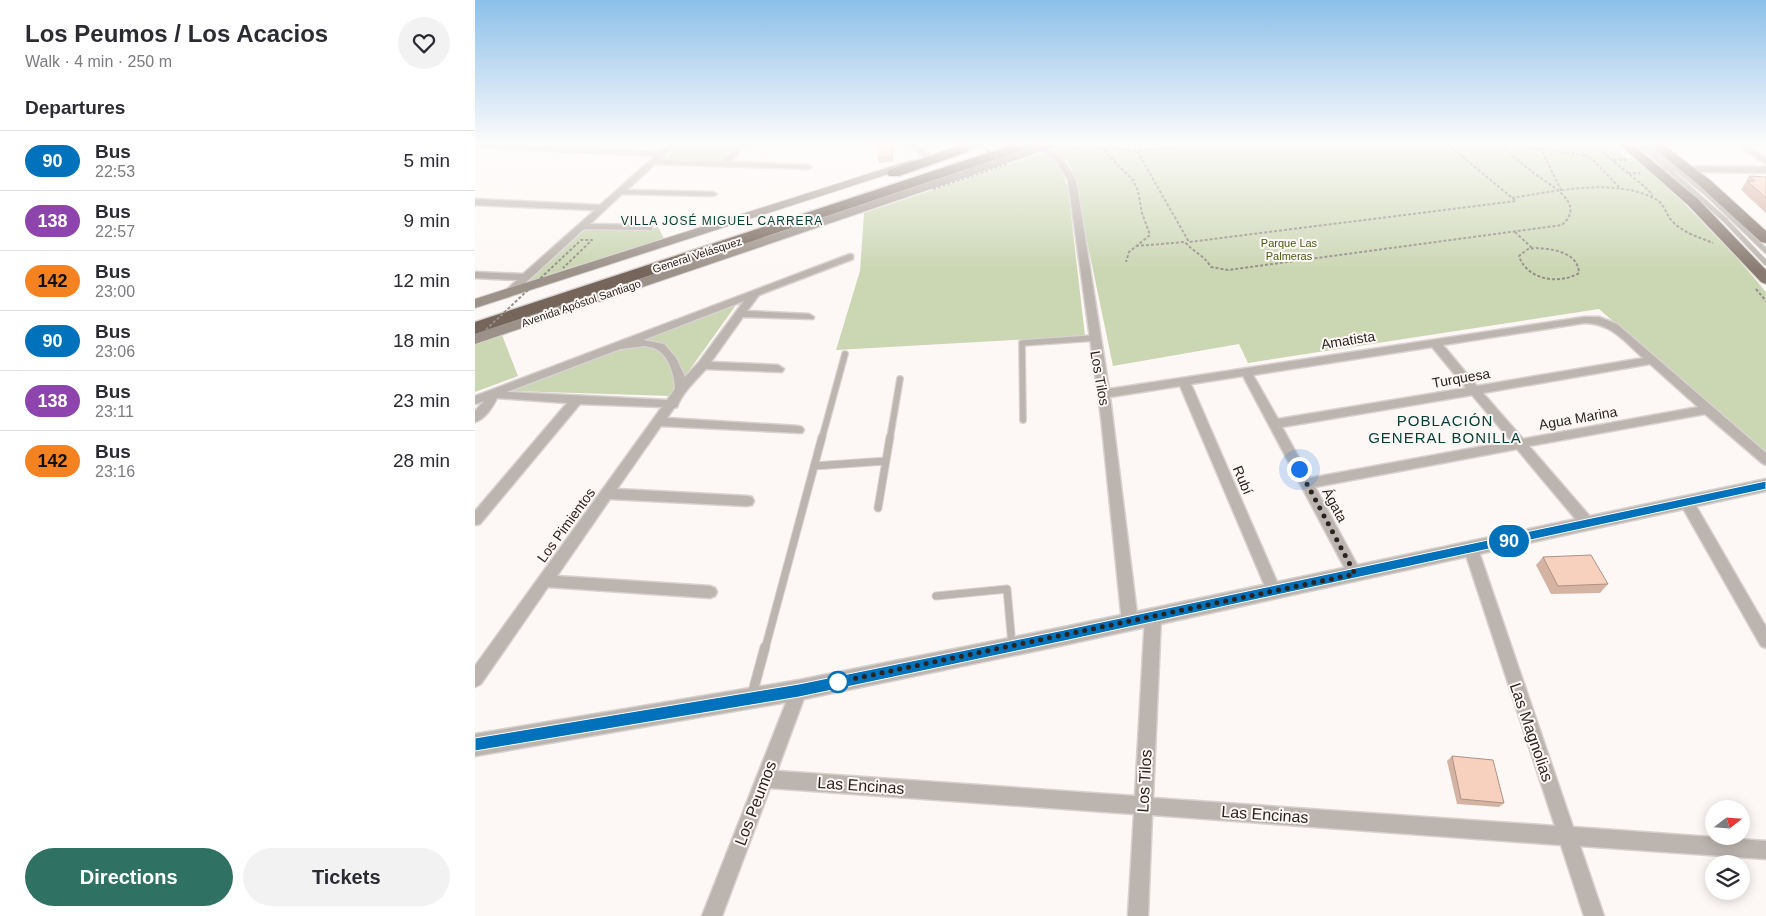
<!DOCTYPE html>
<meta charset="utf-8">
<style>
body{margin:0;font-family:Arial,sans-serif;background:#f2f2f3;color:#2b2b33;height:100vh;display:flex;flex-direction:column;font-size:19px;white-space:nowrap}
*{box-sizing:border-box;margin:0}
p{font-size:16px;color:#7c7c81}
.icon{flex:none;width:28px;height:28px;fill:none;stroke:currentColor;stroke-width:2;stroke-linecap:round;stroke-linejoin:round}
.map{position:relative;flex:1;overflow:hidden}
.details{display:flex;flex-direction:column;background:#fff;width:475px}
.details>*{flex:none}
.badge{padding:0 10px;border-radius:16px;font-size:18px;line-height:32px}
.needle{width:32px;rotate:73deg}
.controls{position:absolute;left:1230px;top:800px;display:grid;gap:10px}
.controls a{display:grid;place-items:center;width:45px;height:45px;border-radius:50%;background:#fff;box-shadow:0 2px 12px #0003;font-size:25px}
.you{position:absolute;width:25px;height:25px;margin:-12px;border:4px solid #fff;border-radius:50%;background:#1a73e8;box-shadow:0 0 0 8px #1a73e833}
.map>.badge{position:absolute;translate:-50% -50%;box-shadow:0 0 0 2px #fff}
h2{padding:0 25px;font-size:19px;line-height:45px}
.round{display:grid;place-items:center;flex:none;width:52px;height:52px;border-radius:26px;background:#f2f2f3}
.summary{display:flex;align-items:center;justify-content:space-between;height:85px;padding:0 25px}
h1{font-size:24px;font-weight:800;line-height:38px}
.cta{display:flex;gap:10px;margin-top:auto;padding:10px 25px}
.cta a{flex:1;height:58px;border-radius:30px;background:#2f7264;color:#fff;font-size:20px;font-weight:800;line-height:58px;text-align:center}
.cta a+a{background:#f2f2f3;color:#2b2b33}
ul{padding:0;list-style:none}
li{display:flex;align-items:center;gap:15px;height:60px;padding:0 25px;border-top:1px solid #e1e1e2}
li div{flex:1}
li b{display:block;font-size:19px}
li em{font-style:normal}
li .badge{min-width:55px;font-weight:700;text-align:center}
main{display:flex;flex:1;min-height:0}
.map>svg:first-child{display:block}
</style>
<main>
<section class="details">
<div class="summary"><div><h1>Los Peumos / Los Acacios</h1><p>Walk · 4 min · 250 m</p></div><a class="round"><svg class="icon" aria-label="heart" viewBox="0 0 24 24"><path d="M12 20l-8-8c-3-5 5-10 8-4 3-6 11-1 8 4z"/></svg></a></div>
<h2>Departures</h2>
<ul>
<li><span class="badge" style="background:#0072bc;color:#fff">90</span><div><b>Bus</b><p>22:53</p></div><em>5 min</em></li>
<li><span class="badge" style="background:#8e44ad;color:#fff">138</span><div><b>Bus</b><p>22:57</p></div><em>9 min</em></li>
<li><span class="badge" style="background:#f58220;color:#111">142</span><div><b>Bus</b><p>23:00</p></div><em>12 min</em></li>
<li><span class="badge" style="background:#0072bc;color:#fff">90</span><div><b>Bus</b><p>23:06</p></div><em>18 min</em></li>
<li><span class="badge" style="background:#8e44ad;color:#fff">138</span><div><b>Bus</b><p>23:11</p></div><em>23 min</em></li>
<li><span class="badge" style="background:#f58220;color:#111">142</span><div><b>Bus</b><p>23:16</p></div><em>28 min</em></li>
</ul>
<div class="cta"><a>Directions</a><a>Tickets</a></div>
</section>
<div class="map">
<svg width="1291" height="916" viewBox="0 0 1291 916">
<rect width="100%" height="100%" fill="#fdf8f6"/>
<path fill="#cbd6b3" d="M207 143H265L248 161 190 159Z
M586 143H1131L1149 157 1162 160 1207 201 1263 259 1291 292V454L1124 309 773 363 764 344 638 366 597 169 591 160 574 147Z
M564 154C581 153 589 175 593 189L610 336 361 350 385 271 389 213Z
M183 227 190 240 52 283 111 229 173 230Z
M261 305 196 396 37 391Z
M27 335 43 376 0 392V344Z"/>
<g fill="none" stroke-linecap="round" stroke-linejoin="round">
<g stroke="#d7d2cf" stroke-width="6">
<path id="service-far3" d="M1164 143 1250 220 1291 263
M1170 143 1233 195 1291 251"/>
</g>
<g stroke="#d7d2cf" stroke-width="8">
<path id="service-far2" d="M548 420 547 343 619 338
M347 438 370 354
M415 438 425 379"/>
</g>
<g stroke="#d7d2cf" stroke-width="9">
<path id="service-far1" d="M339 466 411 461
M403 508 415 437
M461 596 532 589 537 645
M290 649 347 437"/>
</g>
<g stroke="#d7d2cf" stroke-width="11">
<path id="service" d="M277 695 290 647"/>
</g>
<g stroke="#d7d2cf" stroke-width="3">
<path id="minor" d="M0 143 185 152 195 143H203L185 160 247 162 265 143H273L255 162 333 165 337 167 333 169 180 164 152 190 238 192 242 194 238 196 147 194 115 224 174 225 177 226V230L109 229 36 296 32 297 27 294 42 280 0 278V272L48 274 120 210 0 205V199L125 205 180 156 0 147Z
M431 143H440L459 158 452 160Z
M1259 143H1268L1291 158V164Z
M564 146C580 145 594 168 601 180L634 389 1109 317H1124L1142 324 1291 453V465L1287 463 1230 414 1054 446 1118 520 1120 524 1118 528 1113 529 1108 528 1042 449 840 487 887 574 885 578 880 580 875 578 768 376 716 384 806 591 804 595 799 597 794 595 792 591 705 386 635 397 663 622 660 627 655 629 650 627 647 622 626 417 593 180 583 163 564 150ZM1109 323C1136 323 1149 341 1168 358L1002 386 968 345ZM957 347 991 388 803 419 778 375ZM1175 364 1223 407 1048 439 1008 393ZM997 395 1036 441 835 478 807 427Z
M375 254 378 255V259L284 295 272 311 334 314 339 317 338 319 268 317 236 362 303 365 309 369 307 372 231 369C220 381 207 393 202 407L199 408 192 418 323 426 327 427 329 430 327 433 186 426 142 489 272 496 277 497 279 501 277 505 272 506 135 499 82 576 235 586 240 588 242 592 240 596 235 598 73 587 6 684 0 687V666L187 407 105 404 5 524 0 525V511L92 403 22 398C18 407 10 419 0 422V411L9 401 0 404V396ZM269 301 224 362 210 377 201 358 189 344 168 340ZM169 346C173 347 178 347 181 349 194 355 200 376 200 389L192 400 32 392 145 349Z
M1212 498 1217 499 1291 627V648L1286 646 1205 503 1207 499Z
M996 543 1001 545 1003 549 1098 827 1291 841V859L1105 846 1129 916H1109L1086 845 677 815 673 916H653L659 814 295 788 247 916H227L316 690 318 684 324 682 330 684 332 690 302 771 660 796 670 617 673 612 678 610 683 612 686 617 678 798 1080 826 989 549 991 545Z"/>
</g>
<g stroke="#d7d2cf" stroke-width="3">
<path id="tertiary" d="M1181 166 1291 167V173L1177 171 1176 169 1177 167Z
M1291 479V491L589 645 324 700 0 756V734L324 680 589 627Z"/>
</g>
<g stroke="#d7d2cf" stroke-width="2">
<path id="secondary" d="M493 143H509L508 145 469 157 464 154 465 152Z
M571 143H586L585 145 0 344V334Z
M437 160 441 161 442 163 441 165 0 308V299Z"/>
</g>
<g stroke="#d7d2cf" stroke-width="2">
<path id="primary" d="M1143 143H1156L1223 199 1291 270V284L1286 282 1213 205Z
M1173 143H1186L1235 180 1291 231V243L1286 242 1225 186Z"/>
</g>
<g stroke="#d7d2cf" stroke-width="3">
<path id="motorway" d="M543 143H563L561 146 0 334V322Z
M487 145 494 149 492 152 424 176H414L412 173 414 170Z"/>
</g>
<path stroke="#948e8b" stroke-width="2" stroke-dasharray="3 2" stroke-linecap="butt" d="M736 143 662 151 714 242 1041 201 971 143
M1022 143 1113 156
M1063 143 1087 192
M1093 143 1119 161 1146 189
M1116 143 1170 187 1177 194V197
M628 147 661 151
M628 147 634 143
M591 148 628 147 633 155 658 180 663 191 667 213 675 235 654 252 651 262
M1139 160H1151
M1153 173H1165
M1037 198C1079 191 1143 177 1182 200 1190 205 1191 215 1197 221 1208 233 1224 237 1238 243
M1040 232 1057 248
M661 246 710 242C718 252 729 255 736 267L753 270 1087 225C1113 202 1072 184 1056 171 1047 164 1038 156 1029 148L1036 143
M1061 248C1078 249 1103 252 1104 273 1084 285 1052 280 1044 256L1053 249Z
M1281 289 1291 301"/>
<use href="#service-far3" stroke="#bcb4ae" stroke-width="4.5"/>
<use href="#service-far2" stroke="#bcb4ae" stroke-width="5.5"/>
<use href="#service-far1" stroke="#bcb4ae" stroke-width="7"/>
<use href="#service" stroke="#bcb4ae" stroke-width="9"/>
<use href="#minor" fill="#bcb4ae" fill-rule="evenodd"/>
<use href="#tertiary" fill="#bcb4ae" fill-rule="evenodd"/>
<use href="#secondary" fill="#9d928a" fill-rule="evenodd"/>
<use href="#primary" fill="#887a70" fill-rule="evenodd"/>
<use href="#motorway" fill="#75655a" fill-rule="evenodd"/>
<path stroke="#948e8b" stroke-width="2" stroke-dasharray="3 2" stroke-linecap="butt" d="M458 189 532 164 501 143
M0 340 106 240H117L88 268"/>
</g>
<path fill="#d5b3a3" d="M418 143V162L404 163 403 158Z
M1274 176 1291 177V213L1266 190Z
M1068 557 1133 584 1125 593 1076 594 1061 565Z
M977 756 1029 803 1024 807 982 804 972 761Z"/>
<path fill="#ae9285" d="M417 143H418V162L417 156Z"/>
<path fill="#f8d0be" stroke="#ae9285" d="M403 143H417V156L403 158Z
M1274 176 1291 177V198L1272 181H1280Z
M1116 555 1133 584 1083 586 1068 557Z
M977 756 1018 760 1029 803 986 799Z"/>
<linearGradient id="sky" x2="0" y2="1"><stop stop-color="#8bc0ea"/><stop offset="0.53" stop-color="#fefcfb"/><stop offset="1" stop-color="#fefcfb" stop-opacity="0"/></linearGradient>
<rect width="1291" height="271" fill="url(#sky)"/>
<path fill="#0072bc" stroke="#fff" d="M1291 481V489L589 641 324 697 0 751V738L324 684 589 630Z"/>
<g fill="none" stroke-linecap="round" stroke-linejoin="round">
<path stroke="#2a231f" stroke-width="5" stroke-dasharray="0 9" d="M363 682 880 574 824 469"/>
</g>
<circle fill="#fff" stroke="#0072bc" stroke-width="2.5" cx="363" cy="682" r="10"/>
<g text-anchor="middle" stroke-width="4" stroke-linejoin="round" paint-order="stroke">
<g font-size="11" fill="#4b5a14" stroke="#fdf8f6">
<text x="814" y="247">Parque Las<tspan x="814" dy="13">Palmeras</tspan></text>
</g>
<g font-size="11" fill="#2a231f" stroke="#fdf8f6">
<text transform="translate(222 255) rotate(-18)" y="4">General Velásquez</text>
<text transform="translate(106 303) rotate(-19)" y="4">Avenida Apóstol Santiago</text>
</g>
<g font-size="12" letter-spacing="1" fill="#023f35" stroke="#fdf8f6">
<text x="247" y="225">VILLA JOSÉ MIGUEL CARRERA</text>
</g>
<g font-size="14" fill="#2a231f" stroke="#fdf8f6">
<text transform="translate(873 340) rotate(-9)" y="5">Amatista</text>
<text transform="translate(625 378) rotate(80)" y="5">Los Tilos</text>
<text transform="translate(986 378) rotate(-10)" y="5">Turquesa</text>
<text transform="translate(1103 418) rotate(-10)" y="5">Agua Marina</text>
<text transform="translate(768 480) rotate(67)" y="5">Rubí</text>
<text transform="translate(860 505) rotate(62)" y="5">Ágata</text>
<text transform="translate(91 525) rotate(-54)" y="5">Los Pimientos</text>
</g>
<g font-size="15" letter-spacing="1" fill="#023f35" stroke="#fdf8f6">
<text x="970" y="426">POBLACIÓN<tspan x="970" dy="17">GENERAL BONILLA</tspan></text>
</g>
<g font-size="16" fill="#2a231f" stroke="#fdf8f6">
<text transform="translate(1057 732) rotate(71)" y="6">Las Magnolias</text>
<text transform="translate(669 781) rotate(-87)" y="6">Los Tilos</text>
<text transform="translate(386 785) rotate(4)" y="6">Las Encinas</text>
<text transform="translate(280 803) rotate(-69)" y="6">Los Peumos</text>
<text transform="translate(790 814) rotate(4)" y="6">Las Encinas</text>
</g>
</g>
</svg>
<div class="controls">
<a><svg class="needle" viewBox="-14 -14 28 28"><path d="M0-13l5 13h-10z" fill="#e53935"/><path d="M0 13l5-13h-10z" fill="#7c7c81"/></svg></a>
<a><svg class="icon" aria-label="layers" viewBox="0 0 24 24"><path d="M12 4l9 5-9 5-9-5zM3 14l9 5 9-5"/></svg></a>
</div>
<div class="you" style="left:824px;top:469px"></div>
<b class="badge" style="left:1034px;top:541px;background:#0072bc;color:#fff">90</b>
</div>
</main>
